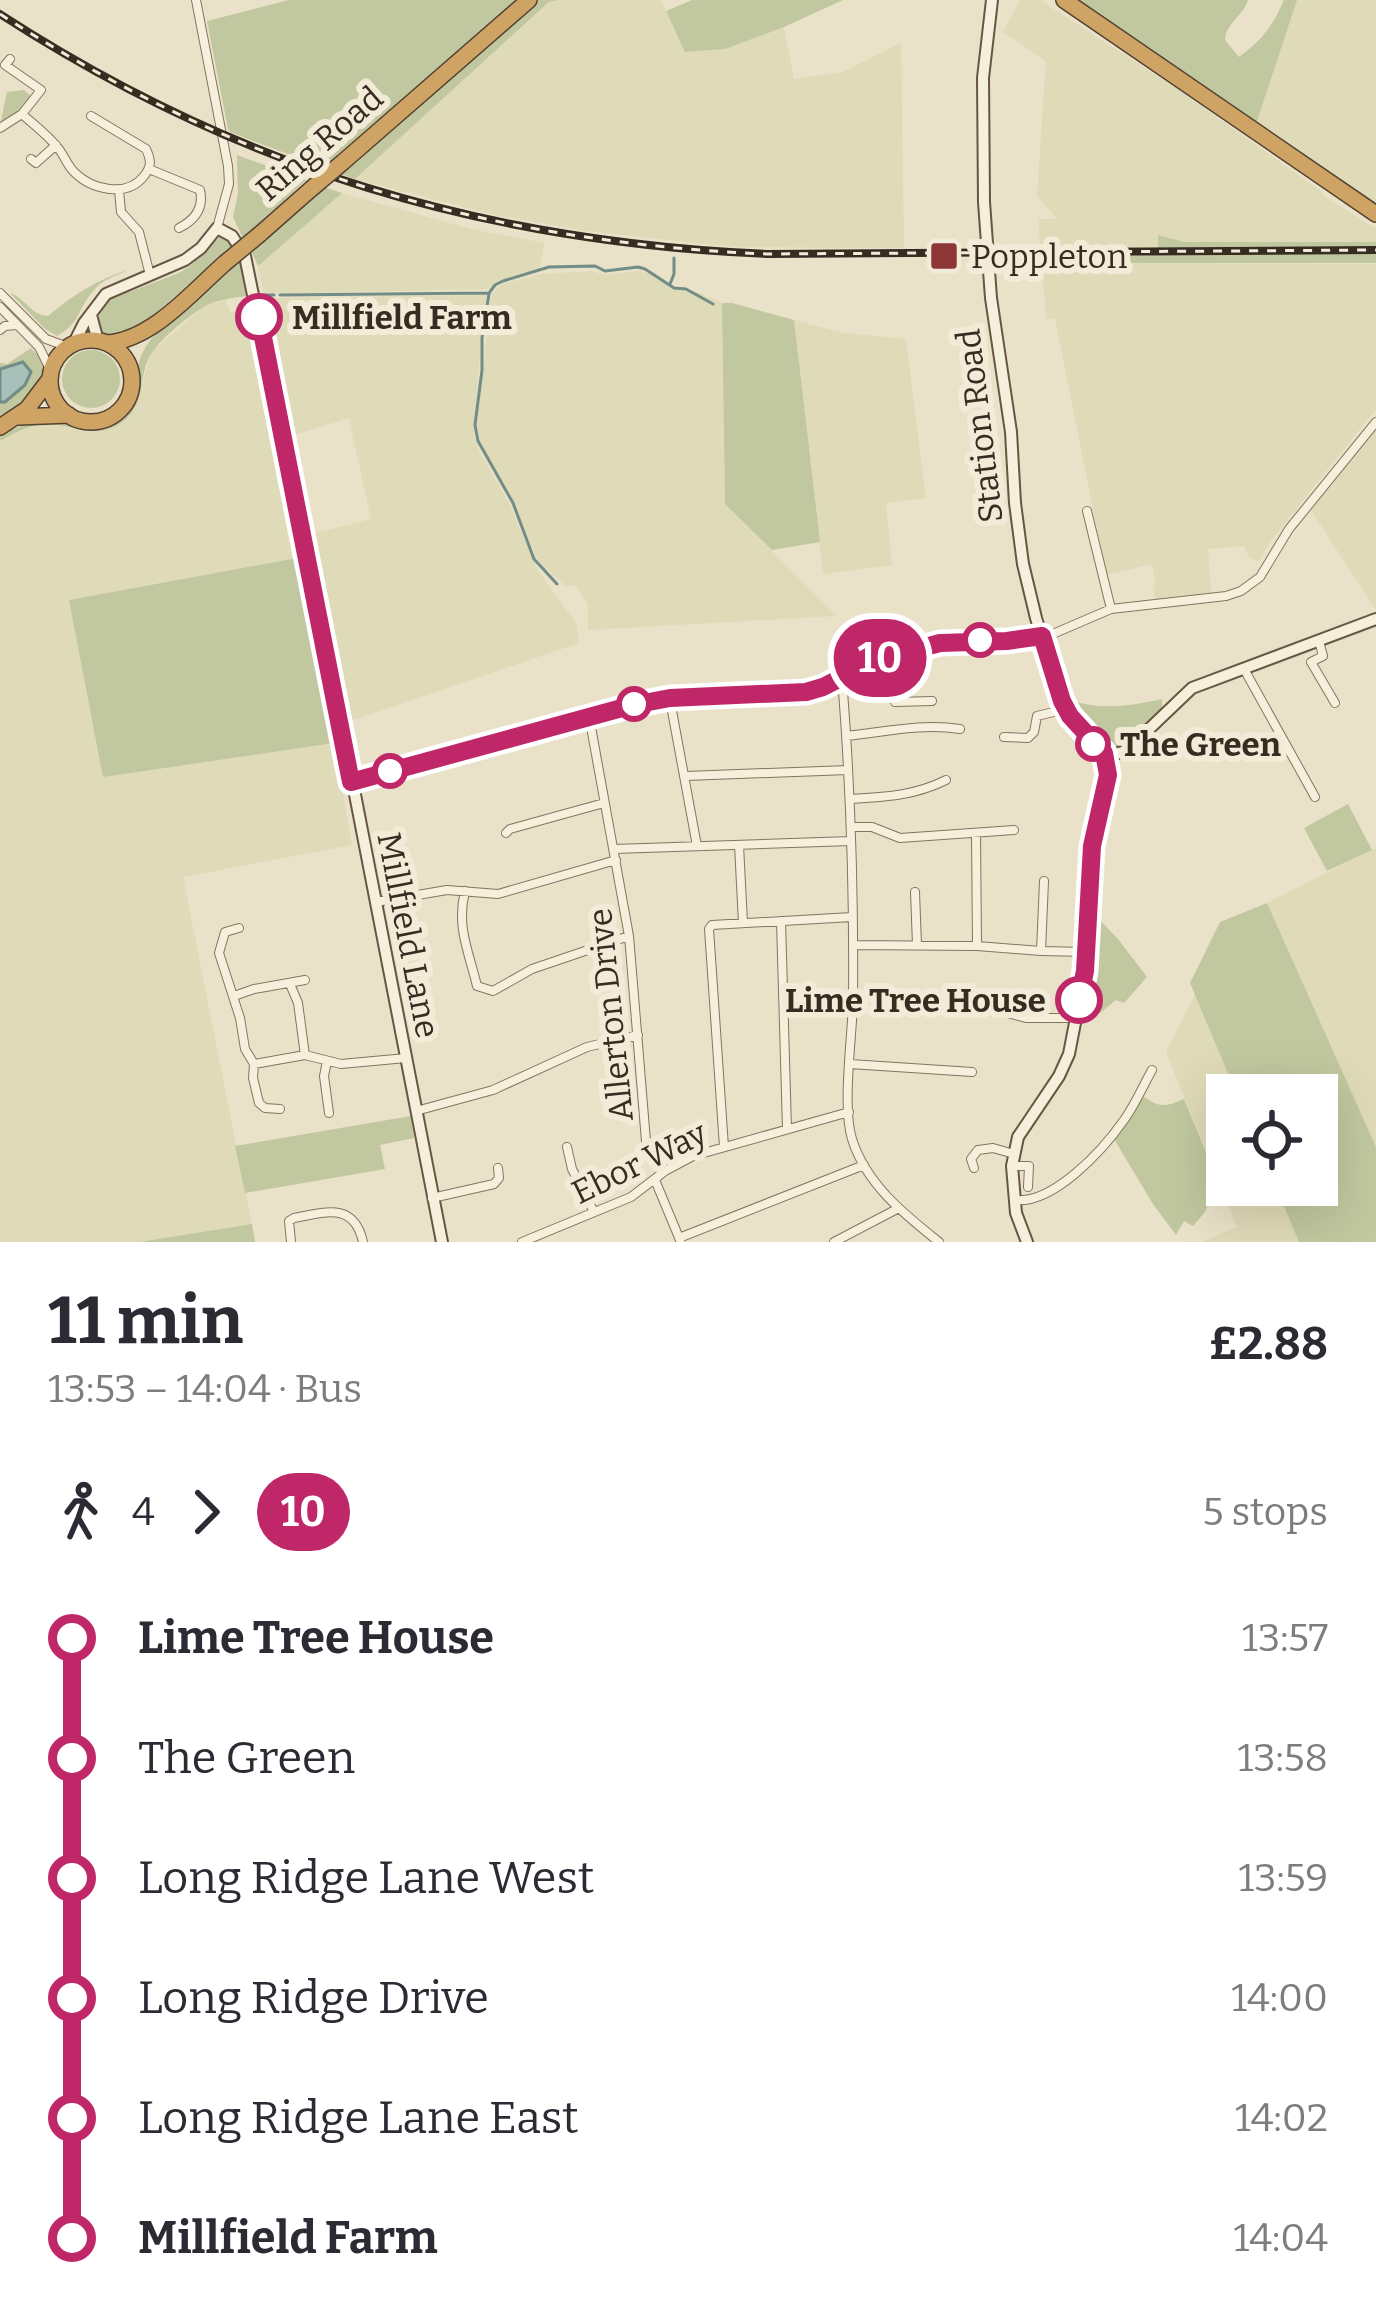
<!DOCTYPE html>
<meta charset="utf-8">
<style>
body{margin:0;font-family:Bitter,serif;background:#f7f7f7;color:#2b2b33;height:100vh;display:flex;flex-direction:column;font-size:45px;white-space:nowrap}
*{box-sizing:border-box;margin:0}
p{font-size:39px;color:#7c7c81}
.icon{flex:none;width:66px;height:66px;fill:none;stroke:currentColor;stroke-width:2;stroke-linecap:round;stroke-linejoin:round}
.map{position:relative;height:1242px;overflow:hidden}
.sheet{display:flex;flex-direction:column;background:#fff;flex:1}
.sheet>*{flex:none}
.badge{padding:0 24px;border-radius:39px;font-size:42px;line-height:78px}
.fabs{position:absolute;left:1206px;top:1074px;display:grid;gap:24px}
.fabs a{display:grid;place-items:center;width:132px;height:132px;border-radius:0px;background:#fff;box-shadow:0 12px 48px #0002;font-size:60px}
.map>.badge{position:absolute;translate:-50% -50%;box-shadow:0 0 0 6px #fff}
.legs{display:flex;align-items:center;gap:18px;height:132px;padding:0 48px;font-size:39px}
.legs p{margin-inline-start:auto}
.overview{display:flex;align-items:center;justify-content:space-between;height:204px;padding:0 48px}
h1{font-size:66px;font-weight:700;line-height:90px}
ul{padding:0 48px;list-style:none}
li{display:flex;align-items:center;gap:42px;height:120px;font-size:45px}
li i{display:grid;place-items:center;width:18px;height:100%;margin:0 15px;background:currentColor}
li i::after{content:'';width:30px;height:30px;margin:-15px;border:9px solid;border-radius:50%;background:#fff}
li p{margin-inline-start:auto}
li:first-child i{background:linear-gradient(#0000 50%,currentColor 0)}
li:last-child i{background:linear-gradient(currentColor 50%,#0000 0)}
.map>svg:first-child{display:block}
</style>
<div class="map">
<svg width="1376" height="1242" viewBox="0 0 1376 1242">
<rect width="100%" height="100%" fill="#eae1c9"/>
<path fill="#dfdab7" d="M558 0H661L685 52 725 49 784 27 794 79 843 72 901 43 904 248 733 247 586 231 495 215 355 179 550 2Z
M1020 0H1040L1177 89 1321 191 1324 196 1376 229V242H1184L1159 236V250H1040L1039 219H1057L1037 196 1046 61 1003 32Z
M1297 0H1376V205L1256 124Z
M342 193 471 229 545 243 539 270 503 280 488 289 264 294 258 266Z
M1042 263 1376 264V409L1273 538 1258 562 1248 556 1244 546 1208 549 1211 594 1156 602 1153 586 1156 585 1152 564 1106 575 1055 318 1046 319Z
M591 271 605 275 640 271 652 274 673 289 700 293 722 303 725 504 837 616 588 630V604L575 585 567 587 538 561 510 493 483 452 480 441 477 424 490 306 492 294 502 284 541 274Z
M487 295 481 338 474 435 479 451 509 503 537 569 577 625 579 643 348 722 312 534 371 519 349 418 292 436 265 298Z
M226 300 230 312 248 309 252 337 257 336 297 558 69 600 104 776 334 743 352 845 183 877 252 1224 139 1242H0V441L34 425 48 424 88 432 115 426 134 410 152 352 204 306Z
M794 320 844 333 906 339 926 498 886 503 892 565 823 574Z
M1376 431V610L1311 510Z
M1376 848V1147L1267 903Z
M1195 995 1237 1095H1227V1185H1275L1299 1242H1202L1237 1227 1166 1052Z"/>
<path fill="#c1c79e" d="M289 0H519L434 76 322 167 230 132 228 129 207 21Z
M538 0H558L549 2 355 179 337 173Z
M692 0H843L784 27 725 49 685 52 666 11Z
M1079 0H1248C1243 16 1226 23 1225 40L1239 57C1261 41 1273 26 1284 0H1297L1256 124Z
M24 90 31 96 18 113 0 125 7 92Z
M237 155 306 180 243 238 233 217 238 194Z
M321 186 342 193 258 266 251 250Z
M1158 235 1184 242H1376V263H1020L1019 259 1158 255Z
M220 237H224L235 245 140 326 112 337 102 332 98 318 106 301 179 273 190 266Z
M241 258 247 296C233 298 214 300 202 308 187 317 154 344 148 360 139 381 144 404 125 420 98 442 74 424 44 424 28 425 14 434 0 441V435C20 425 40 418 63 419 80 420 92 428 109 421 142 407 130 373 145 348 164 317 213 283 241 258Z
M128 270C116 276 103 279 94 290 77 309 82 322 57 336L45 329 10 293C27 299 29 314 48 316 71 296 98 279 128 270Z
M722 303H732L794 320 820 542 772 550 725 504Z
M31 348 43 361C43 391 22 403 0 418V402H5L25 385 23 362 0 369V363L7 364Z
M62 379a29 29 0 1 1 58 0a29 29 0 1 1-58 0Z
M297 558 334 743 103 777 69 600Z
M1063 687 1073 698 1072 701C1103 710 1131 706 1162 699V712L1125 748 1107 750 1078 721Z
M1348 804 1372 850 1327 871 1304 828Z
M1267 903 1376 1147V1242H1299L1275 1185H1317V1095H1237L1190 983 1220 922Z
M1092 912 1118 939 1147 977 1124 1003 1116 1000 1100 1013 1084 1002Z
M1143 1096C1158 1108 1167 1107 1184 1099L1211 1164 1208 1171 1217 1196 1208 1204 1205 1212 1193 1226 1184 1221 1176 1235 1153 1204 1114 1139Z
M411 1116 414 1138 380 1145 385 1169 245 1193 235 1146Z
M252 1224 255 1242H139Z"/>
<path fill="#a9bfb9" stroke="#718d86" stroke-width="3" d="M23 362 31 372 25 385 5 402H0V369Z"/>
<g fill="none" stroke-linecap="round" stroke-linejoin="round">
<path stroke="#718d86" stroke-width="3" d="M670 284 674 274V258
M489 294 482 338V370L475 425 478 441 513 503 534 559 557 584
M263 295H274
M280 295 489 293 495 285 503 281 549 267 595 266 605 271 638 267 645 269 674 288 686 289 713 304"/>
<g stroke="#857460" stroke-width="10">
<path id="street" d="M196 0 228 166 229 184 217 228
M22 114C34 125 48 135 58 148 64 155 67 165 74 172 92 190 127 198 144 176 152 166 151 160 146 149L91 116
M0 128 22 114 41 90 5 65 10 59
M31 159 36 163 56 145
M149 169 200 190C204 208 195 220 179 228
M119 190 121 212 139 232 150 275
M0 293 46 339 68 347
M0 307 39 347 51 371
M0 330 5 326 16 325
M1087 511 1111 609
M1042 636 1055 633 1111 609 1226 596 1241 591 1260 577 1289 529 1376 422
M1319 641 1323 656 1311 662 1335 703
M892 656 895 702 932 701
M1244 669 1315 797
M837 681 843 691C851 795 854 898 853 1002 852 1038 842 1107 852 1139 866 1184 904 1214 939 1242
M670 700 697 846
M589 716 629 936 646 1141 650 1151 665 1171
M846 736C885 732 922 723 960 729
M1004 737 1028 738 1034 732 1037 716 1066 709
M686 776 848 770
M850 799C885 797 914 796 946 780
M851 827H872L900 838 1014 830
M506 833 510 829 604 803
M976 833 977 946
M739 845 743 923
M614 849 851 841
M465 891C456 927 469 952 477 986L493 991 532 969 629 936
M915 892 917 945
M376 902 447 890 498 894 616 860
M781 921 787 1129
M239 928 225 932 219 953 240 1018 245 1049 254 1064 253 1078 259 1103 265 1108 280 1109
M853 945 977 946 1041 951 1086 952
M1041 951 1044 881
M290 984 298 1003 305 1055
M949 991 948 1003 979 1005 1026 1018H1076
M234 996 254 989 305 980
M327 1061 324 1076 329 1113
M254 1064 305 1055 341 1064 406 1058
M850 1064 972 1072
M416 1111 493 1090 587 1047 638 1035
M567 1147 572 1169 594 1212
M724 1147 709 929 712 925 852 917
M1012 1166H1029L1028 1187
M974 1168 971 1159 978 1150 993 1148 1014 1154
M655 1180 680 1240
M432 1198 494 1184 499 1178 498 1168
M1014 1200C1053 1205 1103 1150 1124 1120 1135 1105 1143 1086 1152 1070
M679 1238 864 1165
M291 1242 289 1221 294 1218C326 1212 354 1202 363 1242
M522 1242 631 1197 665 1171 693 1156 849 1112
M834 1242 897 1209"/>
</g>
<g stroke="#675643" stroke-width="14">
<path id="secondary" d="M992 0 983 78 984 202 991 298 1011 432 1015 503 1023 564 1036 618 1060 698 1070 716 1104 753 1108 775 1092 846 1085 971 1069 1054 1059 1076 1018 1137 1012 1166 1016 1213 1027 1242
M91 315 98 341
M74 343 84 323 106 294 185 260 201 248 217 228 232 236 245 256 345 743 442 1242
M1104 753 1111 755 1126 751 1192 688 1376 619
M351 782 633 705 701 696 806 691 823 687 876 660 940 643 967 640 1007 641 1042 636"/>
</g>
<g stroke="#534333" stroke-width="18">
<path id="highway" d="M1064 0 1376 214
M343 162 529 0
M260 234 311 189
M50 381a41 41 0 1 1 82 0a41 41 0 1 1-82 0Z
M107 343C152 340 192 292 225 263
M19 417 69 415
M0 427 27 409 49 380"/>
</g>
<use href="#street" stroke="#f6efdc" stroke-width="8"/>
<use href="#secondary" stroke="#f6efdc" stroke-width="10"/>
<use href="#highway" stroke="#cfa364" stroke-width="15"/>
<g stroke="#372c21" stroke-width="8">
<path id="rail" d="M0 14C239 169 484 242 767 254L1376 250"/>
</g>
<use href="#rail" stroke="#f2ebd8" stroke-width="3" stroke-dasharray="9" stroke-linecap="butt"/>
<g stroke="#534333" stroke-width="18" stroke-linecap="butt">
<path id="highway-bridge" d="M311 189 343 162
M225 263 260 234"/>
</g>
<use href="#highway-bridge" stroke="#cfa364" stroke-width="15"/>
</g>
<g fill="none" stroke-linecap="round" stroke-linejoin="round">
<g stroke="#fff" stroke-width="27">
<path id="line-1" d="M259 317 351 782 633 705 670 698 806 692 823 687 876 660 940 643 1007 641 1042 636 1062 701 1070 716 1104 753 1108 775 1092 846 1085 971 1079 1000"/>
</g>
<use href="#line-1" stroke="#c02769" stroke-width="18"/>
</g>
<rect fill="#8d3836" stroke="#f2ebd8" stroke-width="4.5" x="929" y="241" width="30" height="30" rx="6"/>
<g fill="#fff" stroke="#c02769" stroke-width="6">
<circle cx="259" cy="317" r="21"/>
<circle cx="980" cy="640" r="15"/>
<circle cx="634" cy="704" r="15"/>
<circle cx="1093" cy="744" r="15"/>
<circle cx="390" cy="771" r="15"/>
<circle cx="1079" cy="1000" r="21"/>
</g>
<g text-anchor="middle" stroke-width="12" stroke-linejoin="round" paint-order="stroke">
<g font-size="33" fill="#372c21" stroke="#f2ebd8">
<text transform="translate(319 143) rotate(-41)" y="12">Ring Road</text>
<text transform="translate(979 426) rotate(-97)" y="12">Station Road</text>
<text transform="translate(409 935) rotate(79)" y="12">Millfield Lane</text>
<text transform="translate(610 1015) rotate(-96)" y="12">Allerton Drive</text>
<text transform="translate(639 1162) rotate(-26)" y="12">Ebor Way</text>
</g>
<g font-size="33" fill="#372c21" stroke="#f2ebd8" text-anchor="start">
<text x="971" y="268">Poppleton</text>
</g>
<g font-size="33" font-weight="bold" fill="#372c21" stroke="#f2ebd8" text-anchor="start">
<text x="292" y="329">Millfield Farm</text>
<text x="1120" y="756">The Green</text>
<text x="1046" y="1012" text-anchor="end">Lime Tree House</text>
</g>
</g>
</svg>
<div class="fabs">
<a><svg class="icon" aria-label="locate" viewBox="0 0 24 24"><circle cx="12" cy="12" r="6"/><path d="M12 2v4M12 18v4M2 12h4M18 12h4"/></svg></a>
</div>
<b class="badge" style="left:880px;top:658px;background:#c02769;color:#fff">10</b>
</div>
<section class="sheet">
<div class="overview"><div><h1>11 min</h1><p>13:53 – 14:04 · Bus</p></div><b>£2.88</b></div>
<div class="legs"><svg class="icon" aria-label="walk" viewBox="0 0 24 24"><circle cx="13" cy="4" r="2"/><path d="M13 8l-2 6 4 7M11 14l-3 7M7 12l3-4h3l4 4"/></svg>4<svg class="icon" aria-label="forward" viewBox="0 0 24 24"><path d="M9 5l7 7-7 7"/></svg><b class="badge" style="background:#c02769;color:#fff">10</b><p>5 stops</p></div>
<ul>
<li><i style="color:#c02769"></i><b>Lime Tree House</b><p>13:57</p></li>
<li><i style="color:#c02769"></i><span>The Green</span><p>13:58</p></li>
<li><i style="color:#c02769"></i><span>Long Ridge Lane West</span><p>13:59</p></li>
<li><i style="color:#c02769"></i><span>Long Ridge Drive</span><p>14:00</p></li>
<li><i style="color:#c02769"></i><span>Long Ridge Lane East</span><p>14:02</p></li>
<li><i style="color:#c02769"></i><b>Millfield Farm</b><p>14:04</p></li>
</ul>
</section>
